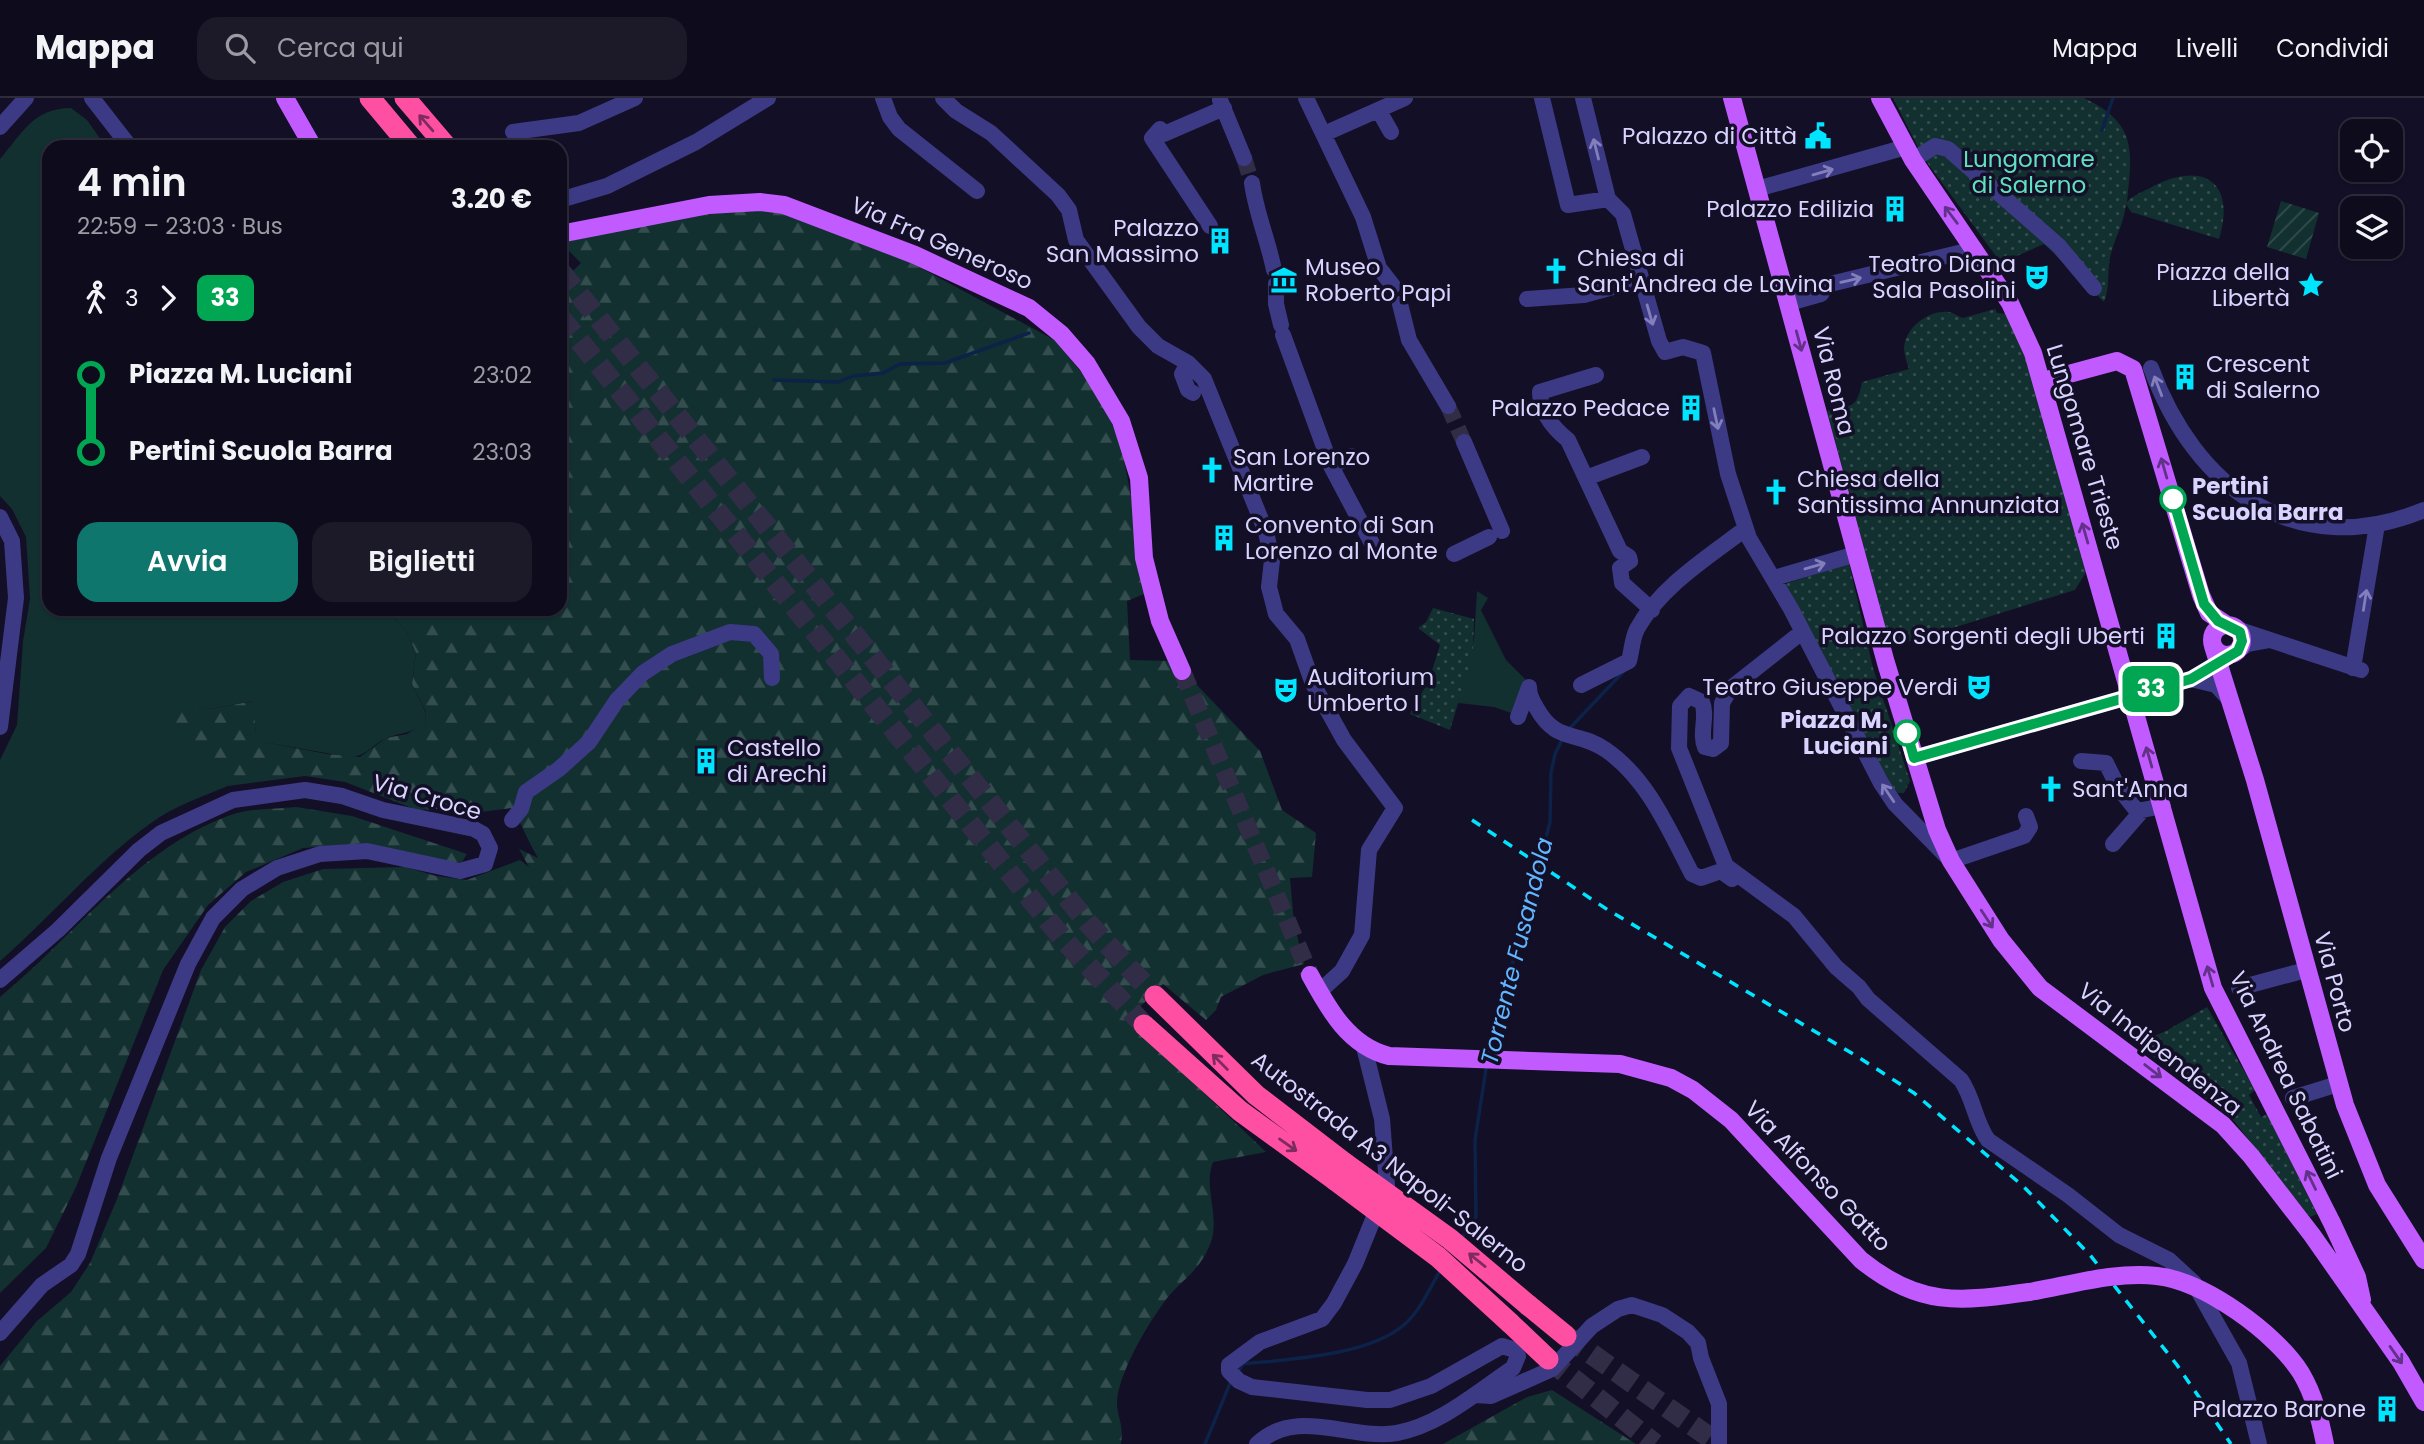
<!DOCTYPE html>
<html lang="it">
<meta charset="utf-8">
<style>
body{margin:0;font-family:Poppins,sans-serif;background:#1c1929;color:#f1f3f6;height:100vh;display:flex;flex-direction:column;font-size:26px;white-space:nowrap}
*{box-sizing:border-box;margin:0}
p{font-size:23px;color:#9b9ba3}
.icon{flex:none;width:38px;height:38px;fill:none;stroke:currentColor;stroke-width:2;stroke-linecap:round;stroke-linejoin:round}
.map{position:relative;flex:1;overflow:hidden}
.details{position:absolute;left:42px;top:42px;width:525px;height:476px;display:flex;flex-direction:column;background:#0e0b1c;border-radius:21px;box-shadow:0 2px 5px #0004,0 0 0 2px #2e2b3b}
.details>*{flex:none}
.badge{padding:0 14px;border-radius:10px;font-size:24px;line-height:46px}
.buttons{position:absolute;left:2340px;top:21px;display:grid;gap:14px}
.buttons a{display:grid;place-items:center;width:63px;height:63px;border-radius:14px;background:#0e0b1c;box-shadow:0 2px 5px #0004,0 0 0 2px #2e2b3b;font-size:35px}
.map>.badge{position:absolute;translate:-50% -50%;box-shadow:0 0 0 4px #fff}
.legs{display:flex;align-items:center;gap:10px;height:77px;padding:0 35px;font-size:23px}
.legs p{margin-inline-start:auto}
.headline{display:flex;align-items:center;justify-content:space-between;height:119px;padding:0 35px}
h1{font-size:38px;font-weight:600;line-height:52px}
.action{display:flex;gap:14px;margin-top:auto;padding:14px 35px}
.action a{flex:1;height:80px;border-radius:21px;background:#0f766e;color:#fff;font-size:28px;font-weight:600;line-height:80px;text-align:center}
.action a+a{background:#1c1929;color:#f1f3f6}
ul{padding:0 35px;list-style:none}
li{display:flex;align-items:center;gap:24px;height:77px;font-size:26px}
li i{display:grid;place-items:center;width:10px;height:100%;margin:0 9px;background:currentColor}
li i::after{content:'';width:18px;height:18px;margin:-9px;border:5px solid;border-radius:50%;background:#0e0b1c}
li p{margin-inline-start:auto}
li:first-child i{background:linear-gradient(#0000 50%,currentColor 0)}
li:last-child i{background:linear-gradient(currentColor 50%,#0000 0)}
header{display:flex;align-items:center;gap:42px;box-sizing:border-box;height:98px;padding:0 35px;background:#0e0b1c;border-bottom:2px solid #2e2b3b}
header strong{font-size:33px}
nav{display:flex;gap:38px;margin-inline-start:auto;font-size:24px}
.search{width:490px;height:63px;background:#1c1929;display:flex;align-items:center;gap:18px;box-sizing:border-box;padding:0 24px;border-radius:21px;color:#9b9ba3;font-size:26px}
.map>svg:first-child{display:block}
</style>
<header>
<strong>Mappa</strong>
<div class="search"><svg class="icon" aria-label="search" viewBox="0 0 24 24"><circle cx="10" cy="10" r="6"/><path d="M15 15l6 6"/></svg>Cerca qui</div>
<nav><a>Mappa</a><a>Livelli</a><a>Condividi</a></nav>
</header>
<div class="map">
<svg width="2424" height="1346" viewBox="0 0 2424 1346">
<defs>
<pattern id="forest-firs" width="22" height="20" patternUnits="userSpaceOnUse" patternTransform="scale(1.75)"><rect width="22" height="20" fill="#12302f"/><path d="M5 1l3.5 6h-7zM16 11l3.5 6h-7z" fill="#344d4e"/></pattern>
<pattern id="park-dots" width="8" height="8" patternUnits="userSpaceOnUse" patternTransform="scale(1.75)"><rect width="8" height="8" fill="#12302f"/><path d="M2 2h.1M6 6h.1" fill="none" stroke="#344d4e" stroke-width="1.8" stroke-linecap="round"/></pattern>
<pattern id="garden-furrows" width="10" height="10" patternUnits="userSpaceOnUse" patternTransform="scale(1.75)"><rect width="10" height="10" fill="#12302f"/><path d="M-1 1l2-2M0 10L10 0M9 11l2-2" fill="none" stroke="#344d4e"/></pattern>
</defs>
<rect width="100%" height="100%" fill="#130f26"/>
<path fill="#12302f" d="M71 10 87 22 106 49H49V511C70 511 91 515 112 511H385L407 534 416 555 412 586 426 615 425 625C411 637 397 634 383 642 370 649 365 659 349 659L263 644 256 636 252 603 211 611 178 604 217 678 228 688C202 699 174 708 151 725 96 764 51 819 0 863V662L17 627 23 543 30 501 26 439 12 411 0 398V61C22 35 34 10 71 10Z
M1477 493 1488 500 1481 512 1506 562 1526 582 1514 616 1494 609 1458 605 1474 542Z"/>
<path fill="url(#forest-firs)" d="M752 108 798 119 884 150 1056 243 1098 295 1121 346 1149 494 1127 503 1130 562 1174 563 1260 653 1282 712 1316 735 1312 779 1290 780 1294 825 1304 866 1263 877 1221 899 1216 912 1206 922 1163 886 1127 922 1266 1054 1213 1064C1203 1089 1220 1117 1211 1144 1199 1176 1179 1182 1162 1207 1146 1229 1118 1277 1117 1304 1117 1319 1124 1325 1121 1346H0V1268L37 1223 71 1194 90 1165 117 1101 201 872 225 829 251 803 283 784 323 771 405 769 436 778 467 782 520 762 529 769 519 751 538 760C528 743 522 727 512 710L465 716 439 711 417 712 345 684 305 678 228 688C207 670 168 641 170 610L179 603 211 611 253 603 256 636 264 644 327 656 360 659 386 640 407 636 425 625 426 614 412 586 416 555 407 534 385 511H560V186L581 165 561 145 678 117Z
M296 709 352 718 467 756 462 764 434 765 366 745 303 750 246 774 208 807 163 872 76 1089 46 1150 0 1195V899C76 837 140 746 237 715 255 710 278 711 296 709Z
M1552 1292 1636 1346H1443L1527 1299Z"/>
<path fill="url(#park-dots)" d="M1893 0H2084C2138 26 2132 53 2127 104 2132 98 2142 94 2150 90 2201 62 2237 82 2219 141L2131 114 2126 106C2124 127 2114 140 2110 160 2107 175 2110 190 2104 204L2044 146 2001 165 1923 59Z
M1995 211 1997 215 2009 216 2036 283 2086 474 2075 492 1891 549 1827 313C1852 307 1857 311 1862 284L1909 271C1907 265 1904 256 1904 249 1906 229 1929 212 1948 214 1953 214 1959 219 1963 220Z
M1849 465 1873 570 1910 683 1904 695H1898L1891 688 1785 486Z
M1433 510 1474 521 1473 556 1450 632 1410 616 1429 582 1440 547 1418 530 1426 524Z
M2207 909 2255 992 2249 997 2261 1019 2267 1016 2317 1116 2310 1119 2234 1023 2136 945 2166 933Z"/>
<path fill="url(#garden-furrows)" d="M2281 103 2319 115 2306 161 2267 149Z"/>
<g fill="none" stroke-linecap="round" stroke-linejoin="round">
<path stroke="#0c2248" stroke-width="3.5" d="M2102 32 2113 0
M774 282 838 284 853 278 883 275 900 266 945 265 1029 235
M1569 631 1624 573
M1489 954 1550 724 1551 675 1555 656 1563 640
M1461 1141 1476 1119 1475 1042 1487 965
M1238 1274 1243 1266C1290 1261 1369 1258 1405 1226 1420 1213 1431 1188 1441 1171
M1205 1346 1231 1283"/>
<path stroke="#312d47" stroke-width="16" stroke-dasharray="16 8" stroke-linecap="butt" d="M1244 60 1252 85
M1448 308 1464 344"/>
<path stroke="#312d47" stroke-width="18" stroke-dasharray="18 9" stroke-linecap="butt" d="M1182 573 1310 877"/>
<path stroke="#312d47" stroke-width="21" stroke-dasharray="21 10" stroke-linecap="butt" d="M560 173 1087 824 1155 898
M560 219 1064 842 1144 927
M1566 1238 1719 1346
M1548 1261 1655 1346"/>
<path stroke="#3d3a85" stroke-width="16" d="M92 0 130 49
M883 0 890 19 899 31 977 93
M943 0 956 13 991 35 1058 97 1069 112 1076 142 1139 229 1158 248 1188 265 1204 281 1266 434 1272 462 1269 489 1276 516 1297 541 1313 586 1344 642 1395 710 1369 752 1362 837 1342 873 1319 894
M1306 0 1363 119 1379 170 1393 188
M1542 0 1568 107 1608 101 1623 116 1659 243 1665 254 1683 249 1703 255 1728 376 1749 440 1791 511 1881 685 1895 706 1951 763 2024 738 2030 729 2026 718
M1583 0 1608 101
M1220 2 1244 60
M1379 13 1391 34
M0 29 26 0
M513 34 579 25 635 0
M1324 36 1405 0
M1913 62 1935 48 1948 51 2059 148 2094 190
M1252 85C1256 115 1268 142 1274 172
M1757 91 1906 49
M560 102 607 88 696 44 768 0
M1210 128 1152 40 1160 31 1164 36 1224 10
M1276 186V206L1281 227
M1527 201 1584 197 1624 186
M1789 205 1821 196 1826 187 1975 151
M1400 206 1409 242 1448 308
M1283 237 1331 368 1377 455
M1188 265 1182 276 1188 292 1193 295
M2151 270C2195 390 2295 465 2424 412
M1596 277 1540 294C1540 314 1553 330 1568 342L1620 453 1629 459 1630 463 1620 470 1622 485 1652 512
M1464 344 1502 433
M1331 368 1352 358
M1586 380 1642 359
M0 419 12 443 16 500 0 629
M1454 456 1489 439
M1774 480 1856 456
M2237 531 2361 572
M1802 534 1731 590 1722 605 1721 645 1713 651 1705 649C1699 635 1708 618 1702 604L1689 598 1680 608 1679 650 1726 768 1794 818 1836 869 1859 889 1868 901 1961 982C1974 1001 1975 1024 1988 1042L2068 1097 2119 1137 2169 1162 2194 1185 2239 1265 2259 1346
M2240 551 2248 546 2270 542
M2353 570 2377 427
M2191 581 2231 557
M1581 587 1629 563C1632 552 1632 541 1637 531 1660 489 1708 459 1745 431
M1518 619 1529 589C1529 597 1532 603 1536 609 1557 647 1576 631 1606 652 1648 681 1669 732 1692 776L1701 780 1721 773 1732 781
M1914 660 2191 581 2216 587 2229 601
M2081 663 2106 665 2118 689 2137 713 2163 708
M512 722 521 711 526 694 559 671 589 644 617 602 643 575 672 556 730 534 754 536 771 556 772 580
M2113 746 2140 715
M0 882 58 832 139 752 161 735 233 702 305 692 342 698 383 712 474 731 483 736 490 750 485 766 460 773 367 753 320 756 277 770 242 791 213 820 188 866 109 1060 78 1156 71 1167 42 1187 0 1235
M2239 890 2306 872
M2293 1000 2338 986
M1475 1297 1491 1298 1552 1271 1592 1228 1618 1211 1632 1207 1662 1217 1688 1234 1698 1245 1701 1260 1719 1306V1346
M1257 1346C1297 1308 1351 1343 1397 1335 1440 1327 1477 1294 1513 1270L1518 1258 1515 1252 1502 1248 1431 1288 1390 1302H1367L1252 1289 1239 1283 1229 1273V1267L1260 1244 1322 1221 1334 1205 1355 1166 1387 1087 1382 1021 1364 949"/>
<path stroke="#c25bff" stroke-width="18" d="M285 0 313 49
M1732 0 1886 565 1937 732 1951 763 2001 842 2040 890 2223 1027 2251 1058 2312 1137 2401 1264 2424 1304
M1880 0 1913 62 2010 205 2033 255 2213 890 2332 1125 2357 1179 2362 1202
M560 136 709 107 760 104 784 107 915 157 1029 210 1061 236 1087 266 1121 323 1139 380 1144 460 1160 523 1182 573
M2043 283 2117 263 2133 271 2201 497 2209 515 2227 527
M2212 542a15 15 0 1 1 30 0a15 15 0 1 1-30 0Z
M2213 548 2255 682 2345 1007 2377 1087 2424 1162
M1310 877C1329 912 1349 948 1389 958L1620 966 1671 980 1693 992 1731 1022 1861 1162C1919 1209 1959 1204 2029 1194"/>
<path stroke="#ff4fa3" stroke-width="21" d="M370 0 411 49
M405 0 447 49
M1155 898 1256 997 1346 1066
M1144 927 1240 1013 1335 1082
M1528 1207 1566 1238
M1510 1225 1548 1261"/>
<path stroke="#00e5ff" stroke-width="3.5" stroke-dasharray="10 9" stroke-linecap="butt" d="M1472 722 1608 812 1855 957 1914 995 2023 1088 2090 1157 2177 1267 2231 1346"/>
<path stroke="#c25bff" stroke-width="18" d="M2029 1194C2070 1187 2116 1173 2157 1178 2204 1183 2276 1235 2301 1275 2314 1297 2320 1321 2325 1346"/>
<path stroke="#ff4fa3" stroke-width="21" d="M1346 1066 1450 1141 1528 1207
M1335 1082 1438 1159 1510 1225"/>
</g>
<defs><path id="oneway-shaft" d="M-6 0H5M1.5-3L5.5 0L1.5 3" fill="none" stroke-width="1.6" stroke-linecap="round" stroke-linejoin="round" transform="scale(1.75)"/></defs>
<g stroke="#7d2c5e">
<use href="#oneway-shaft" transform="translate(426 25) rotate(-131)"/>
<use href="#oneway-shaft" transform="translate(1220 964) rotate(-135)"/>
<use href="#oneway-shaft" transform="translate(1288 1047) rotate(35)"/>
<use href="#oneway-shaft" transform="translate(1477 1162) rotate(-141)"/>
</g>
<g stroke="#837fbc">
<use href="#oneway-shaft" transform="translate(1596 51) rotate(-104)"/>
<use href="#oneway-shaft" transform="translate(1823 74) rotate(-16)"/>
<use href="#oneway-shaft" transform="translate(1851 182) rotate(-13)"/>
<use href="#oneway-shaft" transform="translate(1650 217) rotate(74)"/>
<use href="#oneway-shaft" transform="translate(2158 288) rotate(-111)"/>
<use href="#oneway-shaft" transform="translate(1716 321) rotate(78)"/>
<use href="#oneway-shaft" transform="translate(1815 468) rotate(-16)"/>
<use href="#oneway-shaft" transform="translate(2365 502) rotate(-81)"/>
<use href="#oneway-shaft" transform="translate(1888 695) rotate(-124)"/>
</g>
<g stroke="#623188">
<use href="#oneway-shaft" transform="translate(1951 117) rotate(-127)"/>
<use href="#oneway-shaft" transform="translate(1799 243) rotate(75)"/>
<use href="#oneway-shaft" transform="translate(2164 370) rotate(-106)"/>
<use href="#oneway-shaft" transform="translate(2085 435) rotate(-106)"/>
<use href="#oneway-shaft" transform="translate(2149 659) rotate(-106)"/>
<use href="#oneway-shaft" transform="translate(1987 821) rotate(57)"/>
<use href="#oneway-shaft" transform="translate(2210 878) rotate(-106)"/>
<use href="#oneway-shaft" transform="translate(2153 973) rotate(38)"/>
<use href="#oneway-shaft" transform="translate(2311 1082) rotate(-116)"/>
<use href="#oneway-shaft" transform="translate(2396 1257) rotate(55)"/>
</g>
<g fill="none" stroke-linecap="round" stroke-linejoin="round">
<g stroke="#fff" stroke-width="16">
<path id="line-1" d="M1907 635 1914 660 2191 581 2238 553 2242 543 2240 534 2218 523 2204 506 2173 401"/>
</g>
<use href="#line-1" stroke="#00a651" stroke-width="10"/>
</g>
<defs>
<g id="civic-bare" transform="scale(2.1)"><path d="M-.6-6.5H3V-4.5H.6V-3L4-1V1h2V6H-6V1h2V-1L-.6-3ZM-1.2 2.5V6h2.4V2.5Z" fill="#00e5ff" stroke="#130f26" stroke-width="2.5" paint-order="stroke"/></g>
<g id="building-bare" transform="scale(2.1)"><path d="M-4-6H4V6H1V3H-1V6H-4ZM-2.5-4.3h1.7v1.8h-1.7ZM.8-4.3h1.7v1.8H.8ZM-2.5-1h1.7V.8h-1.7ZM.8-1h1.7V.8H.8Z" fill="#00e5ff" stroke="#130f26" stroke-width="2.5" paint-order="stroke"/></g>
<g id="church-bare" transform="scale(2.1)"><path d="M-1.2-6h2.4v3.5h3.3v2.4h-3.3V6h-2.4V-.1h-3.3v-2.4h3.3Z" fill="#00e5ff" stroke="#130f26" stroke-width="2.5" paint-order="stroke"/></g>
<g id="theatre-bare" transform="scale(2.1)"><path d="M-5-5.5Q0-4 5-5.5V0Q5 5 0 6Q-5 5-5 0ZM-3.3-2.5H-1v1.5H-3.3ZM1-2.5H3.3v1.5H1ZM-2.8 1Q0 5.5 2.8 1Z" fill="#00e5ff" stroke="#130f26" stroke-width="2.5" paint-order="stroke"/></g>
<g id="museum-bare" transform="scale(2.1)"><path d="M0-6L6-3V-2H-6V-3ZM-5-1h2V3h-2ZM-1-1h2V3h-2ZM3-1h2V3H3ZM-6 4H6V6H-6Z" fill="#00e5ff" stroke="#130f26" stroke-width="2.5" paint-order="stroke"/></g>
<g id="sight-bare" transform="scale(2.1)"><path d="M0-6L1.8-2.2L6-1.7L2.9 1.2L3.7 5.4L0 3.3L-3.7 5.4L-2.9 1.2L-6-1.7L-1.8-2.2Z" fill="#00e5ff" stroke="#130f26" stroke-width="2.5" paint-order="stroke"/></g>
</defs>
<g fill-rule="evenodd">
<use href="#civic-bare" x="1818" y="38"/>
<use href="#building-bare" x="1895" y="111"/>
<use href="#building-bare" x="1220" y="143"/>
<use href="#church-bare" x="1556" y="173"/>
<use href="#theatre-bare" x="2037" y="179"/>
<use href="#museum-bare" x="1284" y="182"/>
<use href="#sight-bare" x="2311" y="187"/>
<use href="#building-bare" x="2185" y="279"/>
<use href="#building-bare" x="1691" y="310"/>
<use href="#church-bare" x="1212" y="372"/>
<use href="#church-bare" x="1776" y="394"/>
<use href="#building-bare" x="1224" y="440"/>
<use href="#building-bare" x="2166" y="538"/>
<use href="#theatre-bare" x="1979" y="589"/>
<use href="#theatre-bare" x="1286" y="592"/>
<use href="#building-bare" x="706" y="663"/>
<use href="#church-bare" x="2051" y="691"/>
<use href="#building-bare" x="2387" y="1311"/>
</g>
<g fill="#fff" stroke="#00a651" stroke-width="3.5">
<circle cx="2173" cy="401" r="12"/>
<circle cx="1907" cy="635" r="12"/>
</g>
<g text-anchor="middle" stroke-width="7" stroke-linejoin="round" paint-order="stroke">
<g font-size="23" fill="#d9d4ff" stroke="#130f26" text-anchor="end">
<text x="1797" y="46">Palazzo di Città</text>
<text x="1874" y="119">Palazzo Edilizia</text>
<text x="1199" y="138">Palazzo<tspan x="1199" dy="26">San Massimo</tspan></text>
<text x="1577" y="168" text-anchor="start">Chiesa di<tspan x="1577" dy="26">Sant'Andrea de Lavina</tspan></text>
<text x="2016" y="174">Teatro Diana<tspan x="2016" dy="26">Sala Pasolini</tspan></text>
<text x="1305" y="177" text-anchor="start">Museo<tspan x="1305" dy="26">Roberto Papi</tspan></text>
<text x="2290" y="182">Piazza della<tspan x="2290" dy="26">Libertà</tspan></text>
<text x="2206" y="274" text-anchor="start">Crescent<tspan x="2206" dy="26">di Salerno</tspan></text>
<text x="1670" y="318">Palazzo Pedace</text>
<text x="1233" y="367" text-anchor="start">San Lorenzo<tspan x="1233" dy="26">Martire</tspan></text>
<text x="1797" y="389" text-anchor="start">Chiesa della<tspan x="1797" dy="26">Santissima Annunziata</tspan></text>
<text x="1245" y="435" text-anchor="start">Convento di San<tspan x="1245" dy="26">Lorenzo al Monte</tspan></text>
<text x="2145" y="546">Palazzo Sorgenti degli Uberti</text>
<text x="1307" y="587" text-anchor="start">Auditorium<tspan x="1307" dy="26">Umberto I</tspan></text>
<text x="1958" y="597">Teatro Giuseppe Verdi</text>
<text x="727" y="658" text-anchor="start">Castello<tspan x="727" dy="26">di Arechi</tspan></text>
<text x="2072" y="699" text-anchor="start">Sant'Anna</text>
<text x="2366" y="1319">Palazzo Barone</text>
</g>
<g font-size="23" fill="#5fe0c0" stroke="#130f26">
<text x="2029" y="69">Lungomare<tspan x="2029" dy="26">di Salerno</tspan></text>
</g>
<g font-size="23" fill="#d9d4ff" stroke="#130f26">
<text transform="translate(942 145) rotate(24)" y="8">Via Fra Generoso</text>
<text transform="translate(1834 283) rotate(76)" y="8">Via Roma</text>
<text transform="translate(2085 349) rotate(73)" y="8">Lungomare Trieste</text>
<text transform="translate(427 699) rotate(16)" y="8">Via Croce</text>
<text transform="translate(2335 884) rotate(75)" y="8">Via Porto</text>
<text transform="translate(2160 951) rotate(38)" y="8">Via Indipendenza</text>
<text transform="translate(2286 977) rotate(64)" y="8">Via Andrea Sabatini</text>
<text transform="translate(1390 1064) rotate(38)" y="8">Autostrada A3 Napoli-Salerno</text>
<text transform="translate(1818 1078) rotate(46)" y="8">Via Alfonso Gatto</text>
</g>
<g font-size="23" font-weight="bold" fill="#d9d4ff" stroke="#130f26" text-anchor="start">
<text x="2192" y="396">Pertini<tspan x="2192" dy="26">Scuola Barra</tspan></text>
<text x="1888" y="630" text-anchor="end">Piazza M.<tspan x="1888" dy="26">Luciani</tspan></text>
</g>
<g font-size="24" font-style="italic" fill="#62b6ff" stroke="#130f26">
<text transform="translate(1517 853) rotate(-76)" y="8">Torrente Fusandola</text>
</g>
</g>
</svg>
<div class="buttons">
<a><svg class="icon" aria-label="locate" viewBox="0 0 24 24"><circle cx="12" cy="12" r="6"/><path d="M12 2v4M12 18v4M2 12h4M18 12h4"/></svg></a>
<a><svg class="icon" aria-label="layers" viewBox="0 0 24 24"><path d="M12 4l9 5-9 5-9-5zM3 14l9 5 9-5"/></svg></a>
</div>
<b class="badge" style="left:2151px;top:591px;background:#00a651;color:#fff">33</b>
<section class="details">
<div class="headline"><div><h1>4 min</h1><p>22:59 – 23:03 · Bus</p></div><b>3.20 €</b></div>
<div class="legs"><svg class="icon" aria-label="walk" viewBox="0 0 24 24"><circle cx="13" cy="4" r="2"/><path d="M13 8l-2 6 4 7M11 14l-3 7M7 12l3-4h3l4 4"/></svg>3<svg class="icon" aria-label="forward" viewBox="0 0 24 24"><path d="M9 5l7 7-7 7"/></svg><b class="badge" style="background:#00a651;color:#fff">33</b></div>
<ul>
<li><i style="color:#00a651"></i><b>Piazza M. Luciani</b><p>23:02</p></li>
<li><i style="color:#00a651"></i><b>Pertini Scuola Barra</b><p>23:03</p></li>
</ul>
<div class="action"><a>Avvia</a><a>Biglietti</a></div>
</section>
</div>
